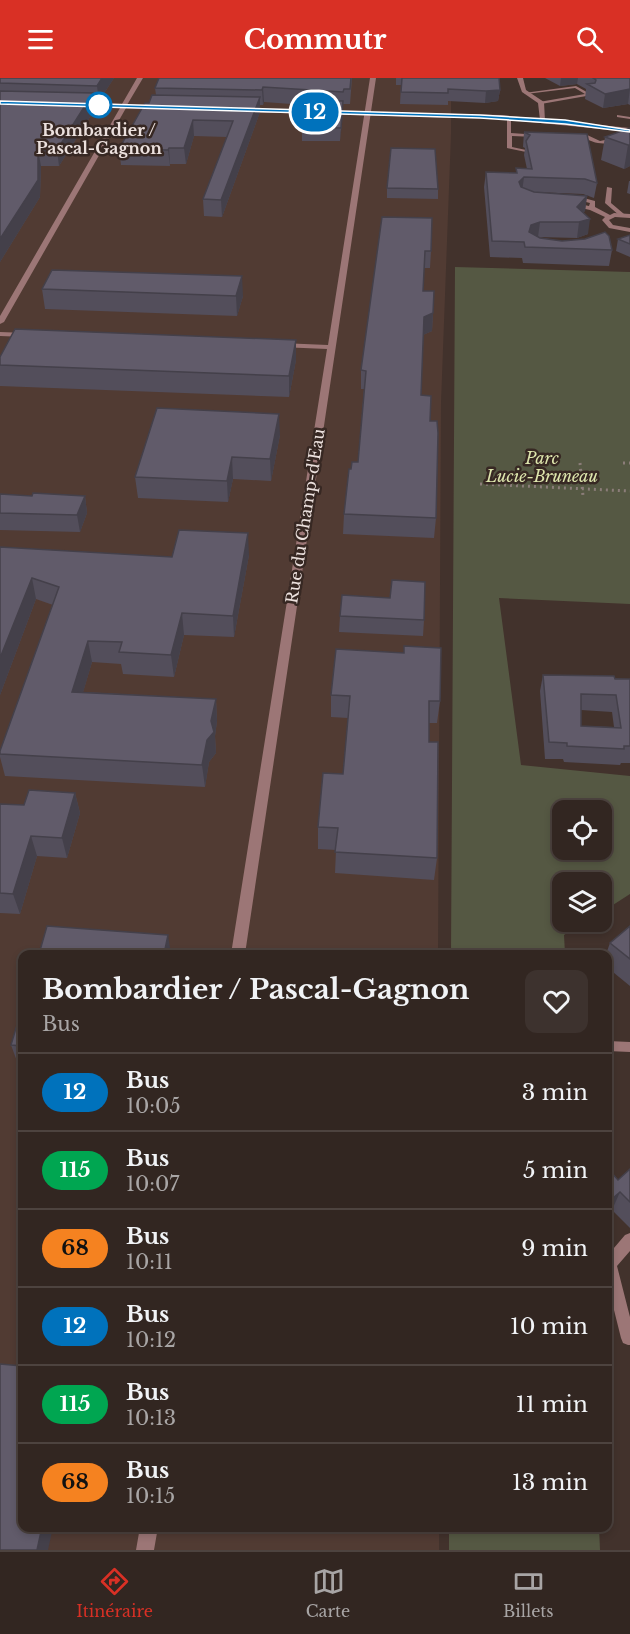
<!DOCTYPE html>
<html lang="fr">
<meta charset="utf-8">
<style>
body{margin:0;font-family:"Libre Baskerville",serif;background:#3d322e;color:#f1f3f6;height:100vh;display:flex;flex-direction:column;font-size:22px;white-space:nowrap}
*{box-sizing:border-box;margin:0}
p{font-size:20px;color:#a8a5a5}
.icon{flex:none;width:33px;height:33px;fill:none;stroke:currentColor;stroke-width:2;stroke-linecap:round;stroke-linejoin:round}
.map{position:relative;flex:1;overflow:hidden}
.drawer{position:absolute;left:18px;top:872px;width:594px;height:582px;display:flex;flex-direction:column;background:#322621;border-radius:12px;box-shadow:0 3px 9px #0003,0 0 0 2px #4d433f}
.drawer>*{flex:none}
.badge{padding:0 12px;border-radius:20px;font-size:21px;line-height:39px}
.tools{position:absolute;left:552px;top:722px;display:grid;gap:12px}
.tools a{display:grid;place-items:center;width:60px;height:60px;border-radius:12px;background:#322621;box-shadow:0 3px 9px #0003,0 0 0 2px #4d433f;font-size:30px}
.map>.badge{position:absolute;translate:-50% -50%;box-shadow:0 0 0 3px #fff}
.round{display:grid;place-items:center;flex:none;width:63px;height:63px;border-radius:12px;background:#3d322e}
.summary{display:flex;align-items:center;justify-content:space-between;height:102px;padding:0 24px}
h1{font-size:28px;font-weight:700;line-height:45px}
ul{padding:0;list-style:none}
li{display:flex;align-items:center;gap:18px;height:78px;padding:0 24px;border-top:2px solid #4d433f}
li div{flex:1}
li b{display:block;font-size:22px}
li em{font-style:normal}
li .badge{min-width:66px;font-weight:700;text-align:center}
header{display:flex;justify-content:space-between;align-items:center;height:78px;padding:0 24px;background:#d93025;color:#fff;font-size:27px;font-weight:700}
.tabs{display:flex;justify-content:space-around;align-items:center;height:84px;border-top:2px solid #4d433f;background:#322621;font-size:16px;color:#a8a5a5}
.tabs a{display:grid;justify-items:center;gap:3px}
.tabs .current{color:#d93025}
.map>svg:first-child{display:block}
</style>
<header><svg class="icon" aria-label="menu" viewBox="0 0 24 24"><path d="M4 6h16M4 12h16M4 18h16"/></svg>Commutr<svg class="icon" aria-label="search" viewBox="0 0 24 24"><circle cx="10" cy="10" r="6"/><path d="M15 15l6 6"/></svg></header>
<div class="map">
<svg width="630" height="1472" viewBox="0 0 630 1472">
<rect width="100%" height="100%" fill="#42322c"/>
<path fill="#513b33" d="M0 0H451V56L441 325 438 876H22V1449H439V1472H0Z"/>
<path fill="#555843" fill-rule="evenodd" d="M455 189 630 194V526L499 520 521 687 630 698V816L602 834V804H562V843H586L564 857 565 876H451ZM562 732H602V771H562Z
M449 1449H599L600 1472H449Z"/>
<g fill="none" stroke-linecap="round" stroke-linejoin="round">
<path stroke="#8b7d79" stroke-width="3" stroke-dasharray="2 4" stroke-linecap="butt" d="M580 385 583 418
M623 385H630
M480 406 630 413"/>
<path fill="#9c7676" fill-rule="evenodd" d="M576 8 592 17 541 26 539 24 585 16 575 10 526 16 524 15Z
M617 37 630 39V41L617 39Z
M509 39 511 40V55L539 57 536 59 512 58V69L526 72V74L507 70V40Z
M585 56 600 63 615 60 618 62C606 68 593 66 582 58Z
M607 109 612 110 611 125 624 136V138H620L605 125Z
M608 963 630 964V974L608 973Z
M630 1155V1173L617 1188 630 1239V1267H628L623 1265 621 1260 608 1208V1177L625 1157Z"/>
<path fill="#9c7676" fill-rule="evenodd" d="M370 0H376L245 876H231L327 271 280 269 276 267 280 265 328 267Z
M517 0H523L526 12 544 24 545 43 540 42 538 25 522 14Z
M572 117 595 123V129L610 137 614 135 630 136V140L615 139 609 142 613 147 630 150V154L609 150 602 142 605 139 590 132 568 127V125L570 124 589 128 590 125 570 120V118Z
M0 254 26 255 30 257 26 259 0 258Z
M140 1449H158L154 1472H136Z"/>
<path fill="#9c7676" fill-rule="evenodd" d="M137 0H143L127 27 162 29 159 31 126 30 4 244 0 246V238L120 30 77 27 80 25 122 26Z
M243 31 501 37 630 50V54L501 41 245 34Z"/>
</g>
<path fill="#534e5b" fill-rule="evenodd" d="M0 0H114L99 23H94L95 31 59 88H41L40 119 0 184Z
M352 0 350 26H343V29L340 63H302V49L305 27 264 24 263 27H260V34L222 139 204 138 203 121 227 59 194 58 186 86H170V88L121 87 119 71 149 25 156 17 155 10Z
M396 0H499L500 12 498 23 485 25 448 23V27L400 26 401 7H396Z
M545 0H630V27L628 26 603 30 585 21 586 11 577 6 560 8Z
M630 50V88L624 91 601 82 605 59Z
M524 54 587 56 597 105 594 120 583 116 534 114 587 118 585 133 583 134 588 156 577 160 538 159 612 172 609 188 523 185 522 180 490 179 484 109 486 94 516 95V90L527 91 524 77 525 70 523 69Z
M629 103H630V116L627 115Z
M387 110 438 111V121L387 120Z
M382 139 431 173 430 190H424L423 213 433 235 432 253 423 257 421 317 430 343 436 440 434 460 343 456 344 436 351 391 358 384 364 311H361V292Z
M630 157V179L616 173 618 161Z
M42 211 243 218 237 238 45 231Z
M296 262V282L289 319 0 308V279Z
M280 357 271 403 233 401 228 424 138 420 135 399Z
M0 416 32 418H85L87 435 80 454 0 452Z
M0 469 172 479 249 477 234 559 184 557 174 599 123 596 121 586 92 584 83 614 216 621 217 643 215 658 216 675 209 684 205 709 5 698 0 679V673L53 527 36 521 0 617Z
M390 520 424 542 423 558 339 554 340 538Z
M543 597 630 601V685H621L620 687 564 684 563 681H545L540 613ZM581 632 612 634 614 649 581 648Z
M331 617 440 623 437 645H429V664L437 780 434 802 335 795 336 772 318 771V749L343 696 348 640 331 639Z
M75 715 80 735 67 780 37 778 20 836 0 835V726L24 727Z
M630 848V908L608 890V876H606L610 865Z
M22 930V986H18L11 967Z
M22 1069V1106L17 1092Z
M630 1091V1150L612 1132 608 1136V1097L618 1102Z"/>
<path fill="#44404a" d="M102 0H114L99 23 97 8Z
M561 0H578L577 6 560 8Z
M263 9 264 24 263 27 262 12Z
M630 11 628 26 603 30 605 16Z
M500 12 498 23 485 25 486 13Z
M93 15 95 31 59 88 57 72Z
M260 19V34L222 139 221 122Z
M343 23V37L340 63 341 50Z
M193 42 194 58 186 86 184 70Z
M628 67H630V88L624 91Z
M169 70 170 86V88L168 72Z
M38 72 41 88 40 119 0 184V161Z
M524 99 522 114 519 104Z
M587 118 585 133 575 145 577 129Z
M590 141 588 156 577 160 579 144Z
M540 144 538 159 529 163 527 170 529 154 531 147Z
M242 198 243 218 237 238 236 218Z
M433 235 432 253 423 257 424 239Z
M296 262V282L289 319V298Z
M279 336 280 357 271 403 270 381Z
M232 379 233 401 228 424 227 403Z
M85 418 87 435 80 454 77 437Z
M248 455 249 477 234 559 233 538Z
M32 500 36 521 0 617V580Z
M182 535 184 557 174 599 171 577Z
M88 563 92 584 77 635 72 614Z
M216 621 217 643 215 658 216 675 209 684 205 709 202 687Z
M75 715 80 735 67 780 62 760Z
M31 758 37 778 20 836 13 816Z
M168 857 171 876H164Z
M620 1114 612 1132 608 1136V1133L613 1120Z
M42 1449H53L48 1472H37Z"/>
<path fill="#615b6a" stroke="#44404a" stroke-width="1.5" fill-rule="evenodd" d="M0 0H102L97 8 0 5Z
M159 0H351L350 11H344L343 14 263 9 262 12 155 10Z
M402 0H499L500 12 486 13 448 11V15L401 14Z
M593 0H630V11L605 16 587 6 595 5 596 2Z
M0 13 93 15 57 72H38V102L0 161Z
M152 17 260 19 221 122 203 121 233 43 193 42 184 70H169L168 72 119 71 145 25H149Z
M306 22 343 23 341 50 302 49Z
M630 50V67H628L605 59Z
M524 54 587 56 597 105 585 101 524 99 519 104 521 109 534 114 587 118 577 129 590 141 579 144H540L531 147 529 154 540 160 562 163 585 161 605 154 609 158 612 172 525 169 524 164 492 163 486 94 517 95 516 90 532 91 526 63 530 57Z
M391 70 435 71 438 111 387 110Z
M382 139 432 140 431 173H425L423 213H434L433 235 424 239 421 317 431 318 430 343H437L438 355 436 440 344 436 349 391H351L352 384H358L366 293 361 292Z
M630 157V166L618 161Z
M52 192 242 198 236 218 42 211Z
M15 251 296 262 289 298 0 287V279Z
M157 330 279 336 270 381 232 379 227 403 135 399Z
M33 415 85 418 77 437 0 435V416L32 418Z
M179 452 248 455 233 538 182 535 171 577 119 574 122 564 88 563 72 614 216 621 211 643 214 654 207 662 202 687 0 676V673L59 509 32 500 0 580V469L172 479Z
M392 502 425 504 424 542 340 538 342 517 390 520Z
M404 568 441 570 440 623H429V664H438L437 780 335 774 338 750 318 749 323 695 343 696 350 618 331 617 336 571 404 575Z
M543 597 614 598 615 601H630V668H624V671L567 668V665L549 664ZM581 616 616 617 621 650 581 648Z
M29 712 75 715 62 760 31 758 13 816 0 815V726L24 727Z
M47 848 168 857 164 876H39Z
M630 848V881L610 865Z
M22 930V968L11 967Z
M22 1069V1092H17Z
M630 1091V1124L620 1114 613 1120 608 1115V1097L611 1094 618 1102Z
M0 1286 22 1288V1449H42L37 1472H0Z"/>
<path fill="#0072bc" stroke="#fff" stroke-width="1.5" d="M0 23 480 37 565 42 630 52V54L565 46 480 40 0 26Z"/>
<circle fill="#fff" stroke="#0072bc" stroke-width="3" cx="99" cy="27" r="12"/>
<g text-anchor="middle" stroke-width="5" stroke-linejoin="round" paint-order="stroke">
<g font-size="16" font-weight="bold" fill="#ece1de" stroke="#372823">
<text x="99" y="58">Bombardier /<tspan x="99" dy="18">Pascal-Gagnon</tspan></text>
</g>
<g font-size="16" font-style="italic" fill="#dee6ad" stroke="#372823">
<text x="542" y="386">Parc<tspan x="542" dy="18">Lucie-Bruneau</tspan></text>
</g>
<g font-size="16" fill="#ece1de" stroke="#372823">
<text transform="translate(305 438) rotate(-81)" y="6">Rue du Champ-d'Eau</text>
</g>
</g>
</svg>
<div class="tools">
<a><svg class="icon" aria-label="locate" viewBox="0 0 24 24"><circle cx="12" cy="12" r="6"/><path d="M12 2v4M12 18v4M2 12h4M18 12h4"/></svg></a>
<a><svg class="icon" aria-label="layers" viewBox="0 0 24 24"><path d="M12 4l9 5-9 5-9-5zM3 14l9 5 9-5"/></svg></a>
</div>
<b class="badge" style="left:315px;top:34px;background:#0072bc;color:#fff">12</b>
<section class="drawer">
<div class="summary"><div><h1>Bombardier / Pascal-Gagnon</h1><p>Bus</p></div><a class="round"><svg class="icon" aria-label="heart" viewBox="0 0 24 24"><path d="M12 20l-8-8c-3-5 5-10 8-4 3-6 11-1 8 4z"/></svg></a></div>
<ul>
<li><span class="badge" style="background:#0072bc;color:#fff">12</span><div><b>Bus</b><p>10:05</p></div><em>3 min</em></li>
<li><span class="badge" style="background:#00a651;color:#fff">115</span><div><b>Bus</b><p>10:07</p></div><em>5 min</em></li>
<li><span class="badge" style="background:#f58220;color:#111">68</span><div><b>Bus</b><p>10:11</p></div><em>9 min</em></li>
<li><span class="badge" style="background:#0072bc;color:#fff">12</span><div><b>Bus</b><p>10:12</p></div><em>10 min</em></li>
<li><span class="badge" style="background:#00a651;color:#fff">115</span><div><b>Bus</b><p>10:13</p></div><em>11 min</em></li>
<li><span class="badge" style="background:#f58220;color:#111">68</span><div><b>Bus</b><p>10:15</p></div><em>13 min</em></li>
</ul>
</section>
</div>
<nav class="tabs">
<a class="current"><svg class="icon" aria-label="directions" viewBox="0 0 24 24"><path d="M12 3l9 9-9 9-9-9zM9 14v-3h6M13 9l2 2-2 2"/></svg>Itinéraire</a>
<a><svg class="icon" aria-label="map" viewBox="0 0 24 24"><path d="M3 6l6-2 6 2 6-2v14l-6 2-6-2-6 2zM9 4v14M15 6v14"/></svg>Carte</a>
<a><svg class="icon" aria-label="tickets" viewBox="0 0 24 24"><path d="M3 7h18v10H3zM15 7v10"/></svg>Billets</a>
</nav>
